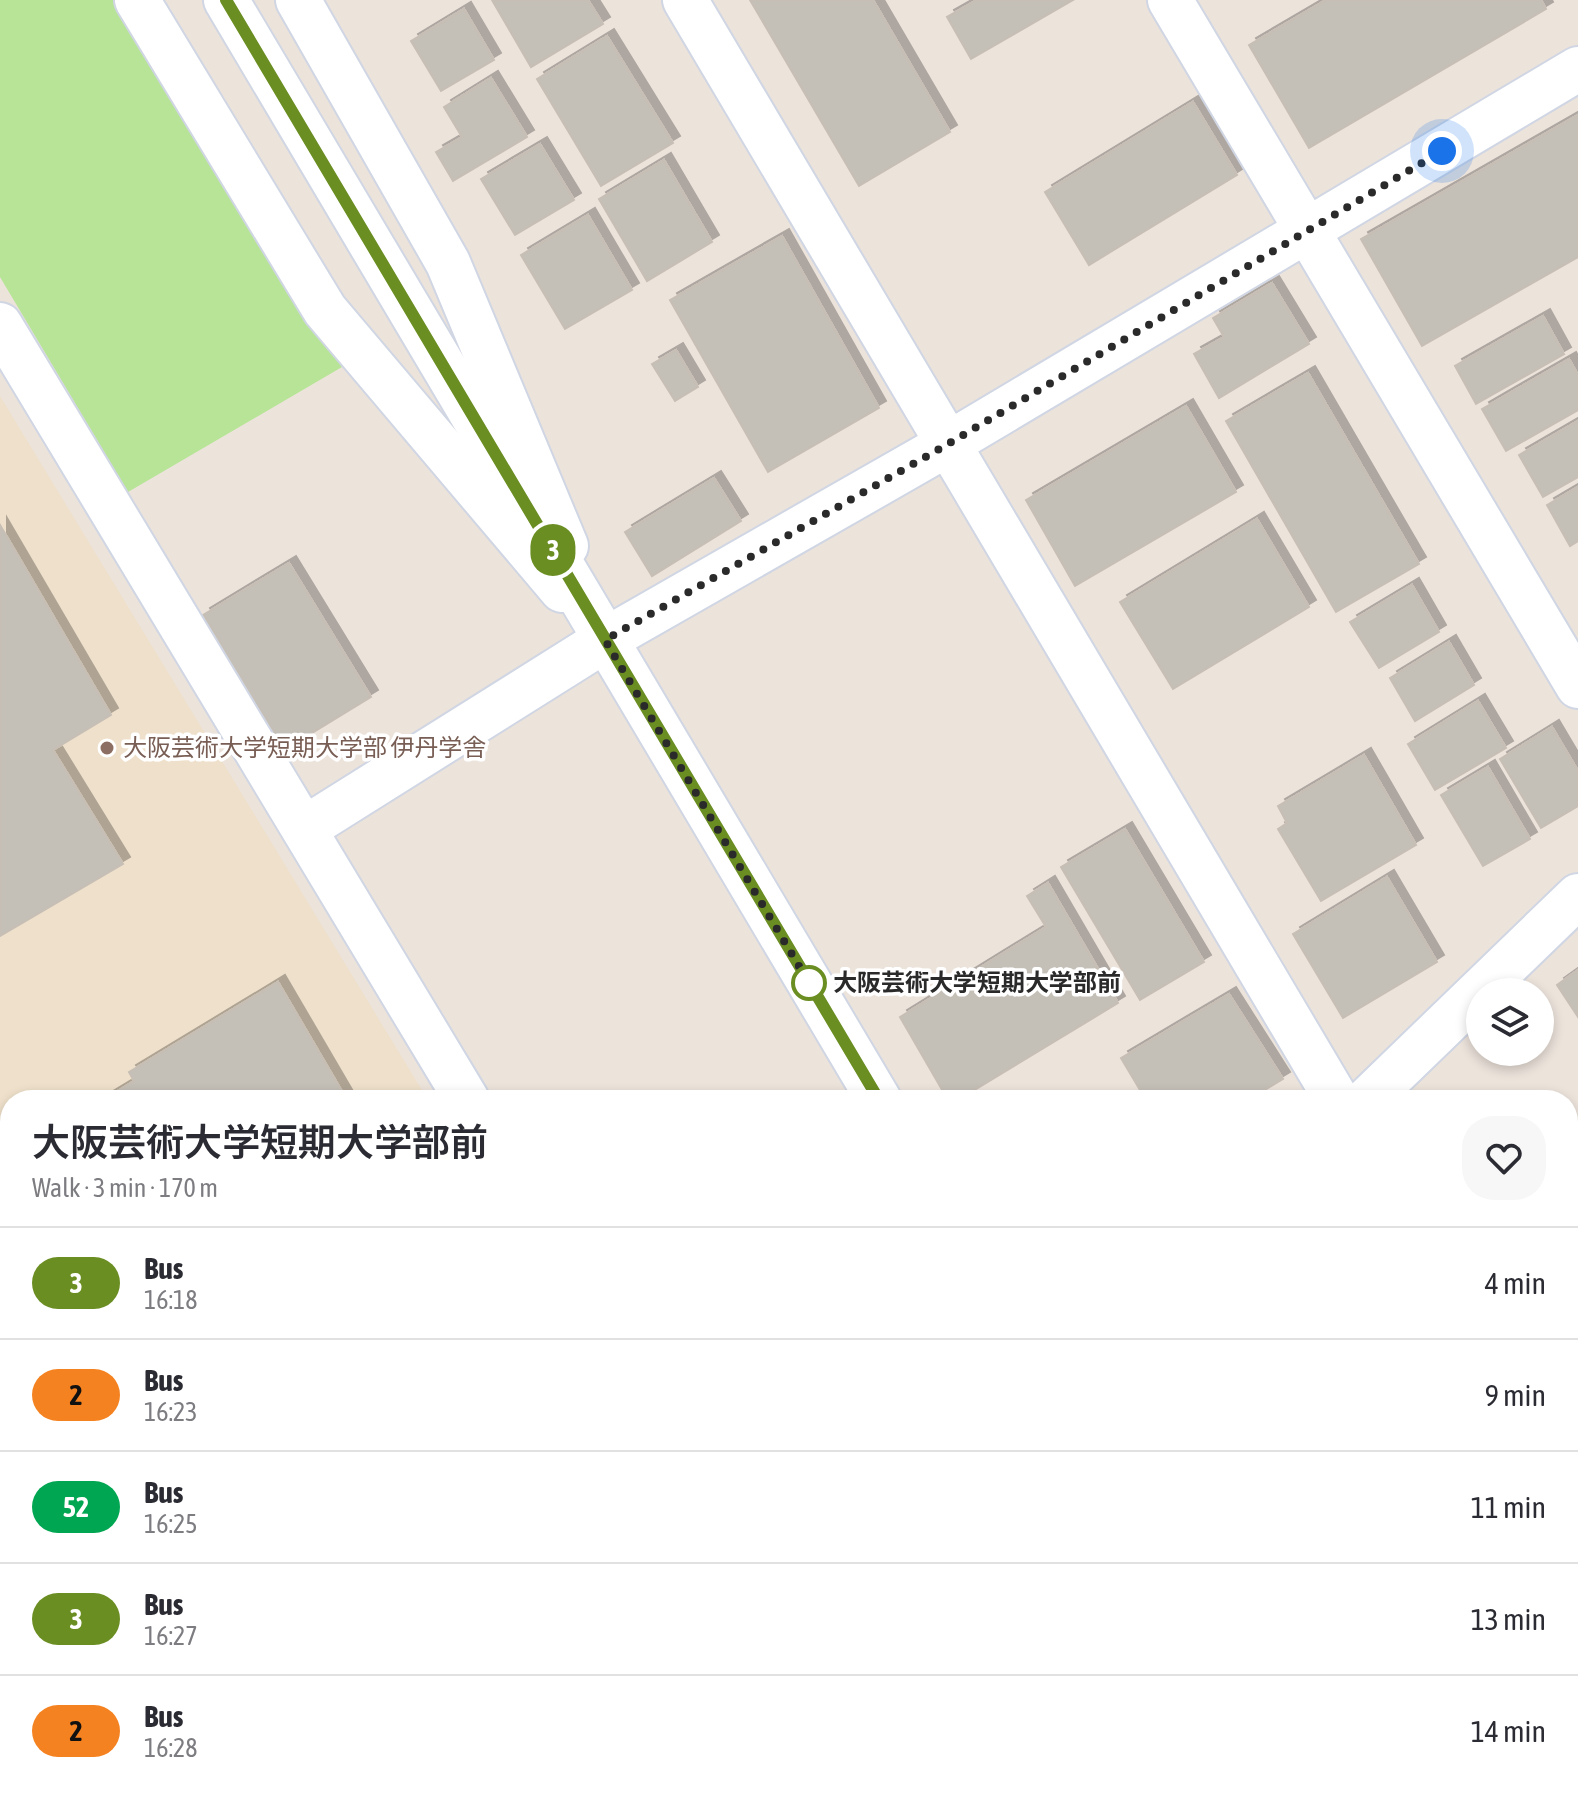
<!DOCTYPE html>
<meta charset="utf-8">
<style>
body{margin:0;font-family:"Asap Condensed","Noto Sans JP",sans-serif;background:#f7f7f7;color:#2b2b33;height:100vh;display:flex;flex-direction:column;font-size:30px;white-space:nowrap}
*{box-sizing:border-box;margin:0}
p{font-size:26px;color:#7c7c81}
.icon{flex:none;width:44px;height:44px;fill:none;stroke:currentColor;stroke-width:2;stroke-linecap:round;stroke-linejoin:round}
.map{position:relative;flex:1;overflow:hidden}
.sheet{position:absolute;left:0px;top:1090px;width:1578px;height:712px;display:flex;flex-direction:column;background:#fff;border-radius:32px 32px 0 0;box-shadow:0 4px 12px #0003}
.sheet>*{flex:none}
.badge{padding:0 16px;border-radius:26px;font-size:28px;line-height:52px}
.fabs{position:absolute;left:1466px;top:978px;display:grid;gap:16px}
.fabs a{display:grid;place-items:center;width:88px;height:88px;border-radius:50%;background:#fff;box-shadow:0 4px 12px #0003;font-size:40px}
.you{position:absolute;width:40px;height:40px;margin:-20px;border:6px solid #fff;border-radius:50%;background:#1a73e8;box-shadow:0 0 0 12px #1a73e833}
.map>.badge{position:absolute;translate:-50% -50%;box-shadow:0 0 0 4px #fff}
.round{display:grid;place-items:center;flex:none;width:84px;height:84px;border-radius:32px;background:#f7f7f7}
.overview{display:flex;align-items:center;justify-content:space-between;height:136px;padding:0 32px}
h1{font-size:38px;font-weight:600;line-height:60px}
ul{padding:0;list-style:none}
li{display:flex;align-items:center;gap:24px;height:112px;padding:0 32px;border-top:2px solid #e1e1e2}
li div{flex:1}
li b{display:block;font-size:30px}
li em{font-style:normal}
li .badge{min-width:88px;font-weight:700;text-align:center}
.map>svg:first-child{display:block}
</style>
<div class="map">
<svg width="1578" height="1802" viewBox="0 0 1578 1802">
<defs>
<filter id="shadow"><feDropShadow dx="7" dy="-7" stdDeviation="0" flood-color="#0004"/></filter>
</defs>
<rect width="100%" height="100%" fill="#ece3db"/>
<path fill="#eee0ca" d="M0 396 428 1100H10V1792H406L392 1802H0Z"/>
<path fill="#b7e496" d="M0 0H122L342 367 128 492 0 277Z"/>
<path fill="#c4bfb7" stroke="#c7bfb5" stroke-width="2" filter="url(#shadow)" d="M492 0H588L603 24 531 67Z
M750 0H873L950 132 859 186Z
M977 0H1073L971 59 947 17Z
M1326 0H1541L1546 9 1309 148 1249 45Z
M464 9 494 60 441 91 411 41Z
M607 36 673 143 601 186 537 79Z
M491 78 527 137 453 181 436 152 462 137 444 107Z
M1193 102 1237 175 1089 265 1045 192Z
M1578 115V257L1422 346 1361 239Z
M540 144 574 200 515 235 481 179Z
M664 160 712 242 647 281 599 199Z
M588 215 632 290 565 329 521 255Z
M782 236 879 408 768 472 670 300Z
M1272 283 1309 344 1219 398 1194 354 1224 337 1213 318Z
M1543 316 1564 354 1476 404 1455 366Z
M676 350 698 387 675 401 652 364Z
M1569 359 1578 375V410L1506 451 1482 409Z
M1308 373 1419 564 1336 612 1226 421Z
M1186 406 1236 492 1075 586 1026 500Z
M1578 421V477L1543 497 1519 455Z
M714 478 741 521 652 576 625 532Z
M1578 487V541L1570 546 1547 505Z
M1257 519 1309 607 1173 689 1120 602Z
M0 525 111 715 53 750 123 864 0 936Z
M289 563 371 697 284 750 203 615Z
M1412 585 1439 632 1379 668 1350 622Z
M1449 642 1474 685 1415 721 1390 678Z
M1478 701 1506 748 1435 790 1408 744Z
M1552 727 1578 771V806L1541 828 1500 759Z
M1364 755 1416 845 1321 901 1278 829 1287 823 1278 806Z
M1488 767 1530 839 1483 866 1441 795Z
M1125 829 1204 962 1140 1000 1061 867Z
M1387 877 1437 962 1343 1018 1293 934Z
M1048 883 1118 1003 958 1100H948L900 1017 1046 927 1027 896Z
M1578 970V1017L1557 985Z
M278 982 347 1100H103L134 1081 129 1072Z
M1229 994 1283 1079 1248 1100H1146L1121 1058Z
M10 1156V1229L0 1212V1162Z
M0 1212 10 1229V1287L0 1270Z
M1568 1338 1578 1353V1398L1568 1403Z
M1568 1552 1578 1569V1576L1568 1582Z
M10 1785V1792H181L164 1802H0V1791Z
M455 1792H607L592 1802H440Z"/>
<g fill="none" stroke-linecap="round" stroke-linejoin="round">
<g stroke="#d0d6e3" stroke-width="48">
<path id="street" d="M137 0 325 310 562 590
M298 0 448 263 566 546
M685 0 1337 1100
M1170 0 1578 686
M0 325 467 1100
M304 829 605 640 948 444 1578 69
M1568 1294 1578 1287
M1568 1483 1578 1501
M1568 1648 1578 1641
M1152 1802 1167 1792
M1324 1802 1339 1792"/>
</g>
<g stroke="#d0d6e3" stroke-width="48">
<path id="secondary" d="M226 0 879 1100
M1367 1100 1578 896
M1285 1792 1291 1802
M694 1802 703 1792"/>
</g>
<use href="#street" stroke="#fff" stroke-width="44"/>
<use href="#secondary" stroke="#fff" stroke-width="44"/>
</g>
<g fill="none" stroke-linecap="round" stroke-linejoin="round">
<g stroke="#fff" stroke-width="18">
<path id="line" d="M226 0 879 1100"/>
</g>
<use href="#line" stroke="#6b8e23" stroke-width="12"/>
<path stroke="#2a2a2a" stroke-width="8" stroke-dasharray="0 14.4" d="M809 983 815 993 605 640 948 444 1442 151"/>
</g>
<circle fill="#8d6e63" stroke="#fff" stroke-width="3" cx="107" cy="748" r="8"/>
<circle fill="#fff" stroke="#6b8e23" stroke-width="4" cx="809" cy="983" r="16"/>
<g text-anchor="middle" stroke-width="7" stroke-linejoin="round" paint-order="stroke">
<g font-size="24" fill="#785e54" stroke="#fff" text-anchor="start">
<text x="123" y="756">大阪芸術大学短期大学部 伊丹学舎</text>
</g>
<g font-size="24" font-weight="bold" fill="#2a2a2a" stroke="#fff" text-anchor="start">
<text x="833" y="991">大阪芸術大学短期大学部前</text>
</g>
</g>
</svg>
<div class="fabs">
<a><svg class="icon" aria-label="layers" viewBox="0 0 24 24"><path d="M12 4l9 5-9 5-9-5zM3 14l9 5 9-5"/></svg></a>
</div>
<div class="you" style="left:1442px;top:151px"></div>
<b class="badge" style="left:553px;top:550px;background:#6b8e23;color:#fff">3</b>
<section class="sheet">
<div class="overview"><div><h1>大阪芸術大学短期大学部前</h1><p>Walk · 3 min · 170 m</p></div><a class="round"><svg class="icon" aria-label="heart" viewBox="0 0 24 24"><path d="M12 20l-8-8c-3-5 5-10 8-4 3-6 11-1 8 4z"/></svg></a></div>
<ul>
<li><span class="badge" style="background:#6b8e23;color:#fff">3</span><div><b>Bus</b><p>16:18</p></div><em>4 min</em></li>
<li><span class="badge" style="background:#f58220;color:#111">2</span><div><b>Bus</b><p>16:23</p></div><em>9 min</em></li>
<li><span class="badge" style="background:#00a651;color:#fff">52</span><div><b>Bus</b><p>16:25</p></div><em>11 min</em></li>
<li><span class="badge" style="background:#6b8e23;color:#fff">3</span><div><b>Bus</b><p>16:27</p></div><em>13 min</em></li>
<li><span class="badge" style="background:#f58220;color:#111">2</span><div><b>Bus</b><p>16:28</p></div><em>14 min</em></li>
</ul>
</section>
</div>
